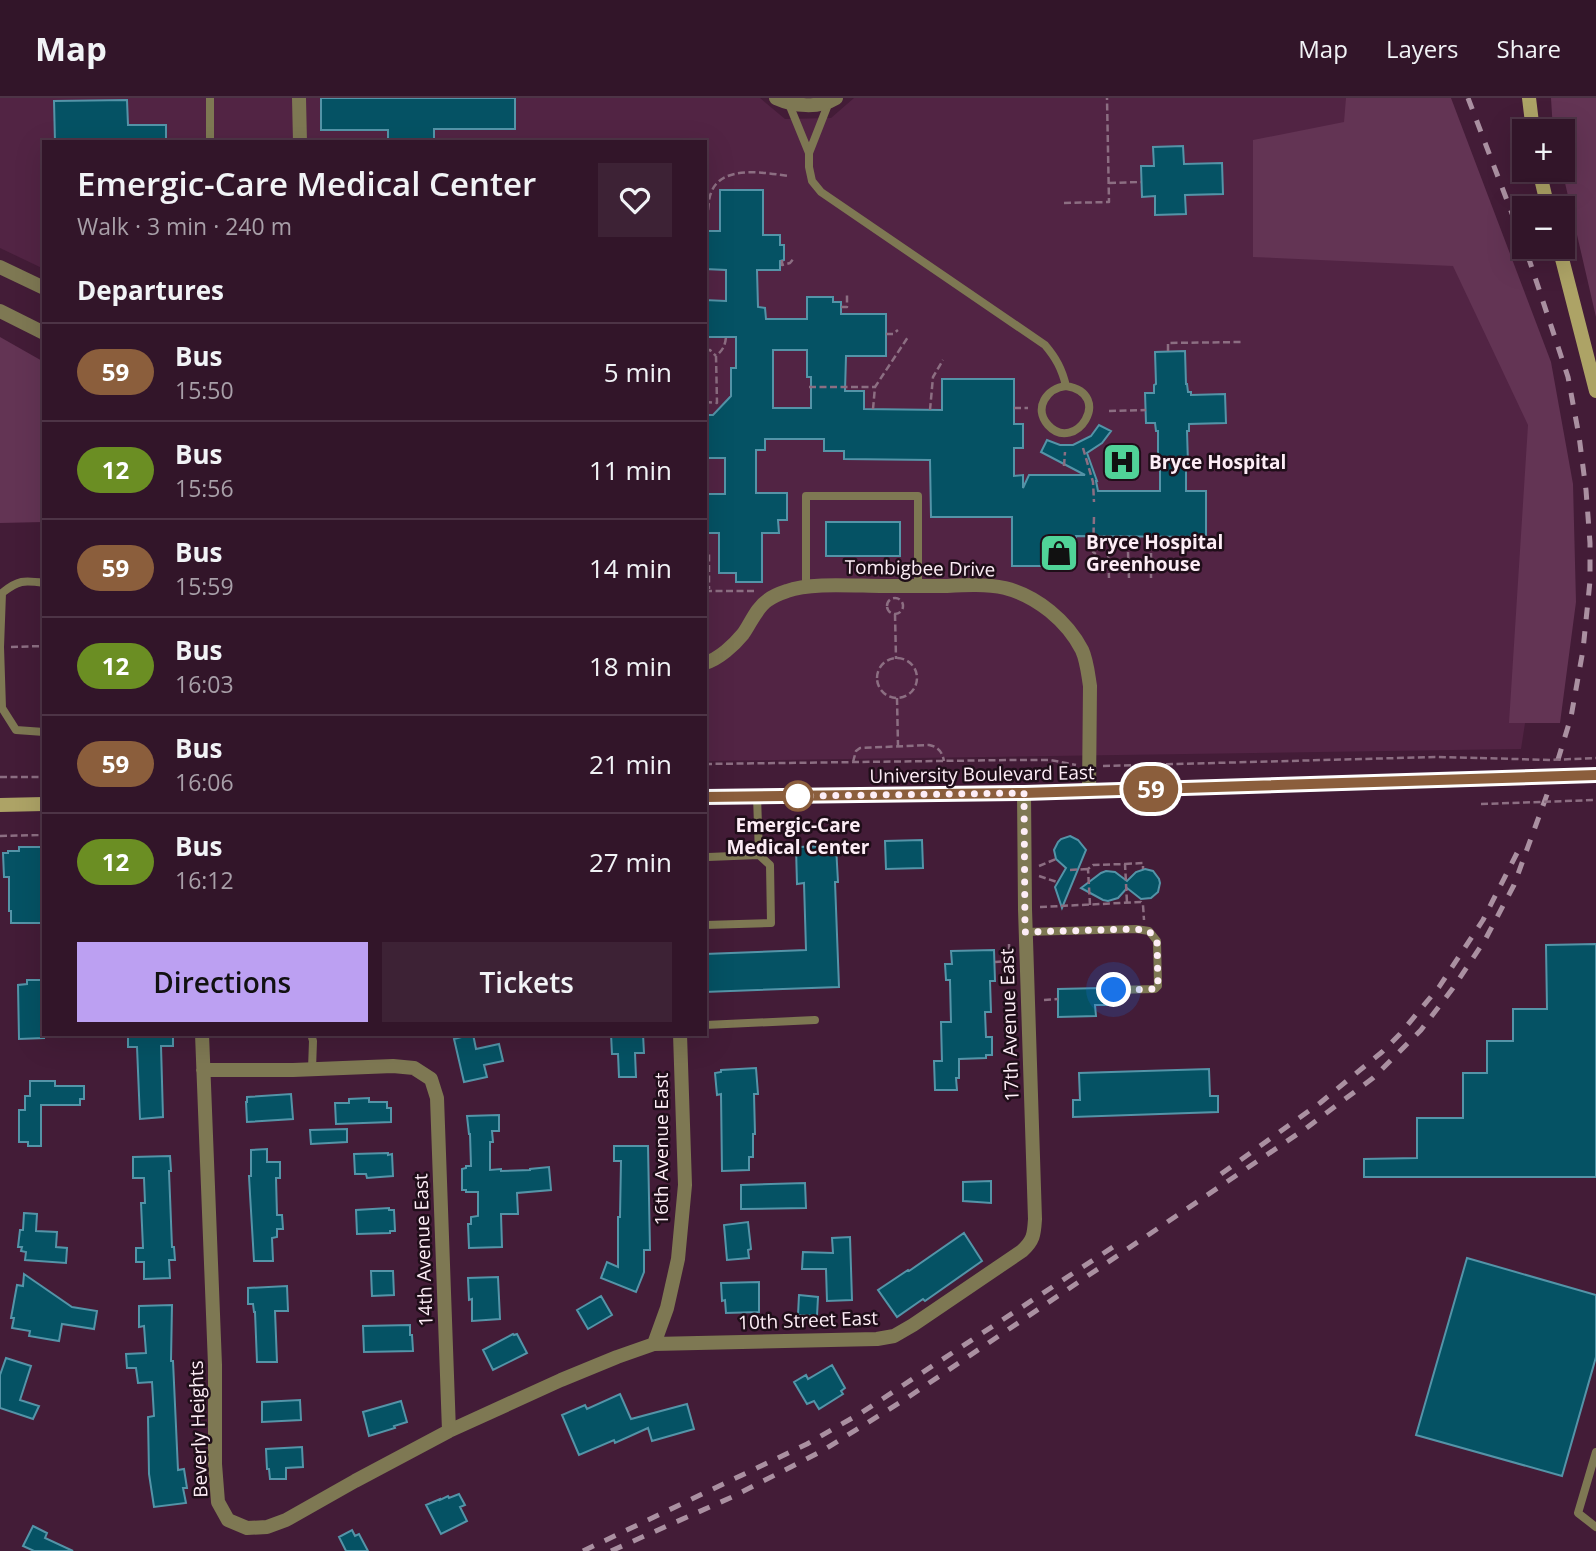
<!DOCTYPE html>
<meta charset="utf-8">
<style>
body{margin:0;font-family:"Open Sans",sans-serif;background:#3d2235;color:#f1f3f6;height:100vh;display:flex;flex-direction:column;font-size:26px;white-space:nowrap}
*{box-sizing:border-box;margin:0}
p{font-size:23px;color:#a89fa8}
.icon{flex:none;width:38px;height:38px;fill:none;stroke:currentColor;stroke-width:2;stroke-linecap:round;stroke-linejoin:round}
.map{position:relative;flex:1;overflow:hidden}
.details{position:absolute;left:42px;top:42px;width:665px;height:896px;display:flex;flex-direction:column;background:#321529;border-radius:0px;box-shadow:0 7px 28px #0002,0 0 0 2px #4d3446}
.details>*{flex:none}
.badge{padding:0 14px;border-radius:23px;font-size:24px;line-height:46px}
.controls{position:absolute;left:1512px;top:21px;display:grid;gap:14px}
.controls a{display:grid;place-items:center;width:63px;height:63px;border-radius:0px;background:#321529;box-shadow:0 7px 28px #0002,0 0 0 2px #4d3446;font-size:35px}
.you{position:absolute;width:35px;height:35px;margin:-18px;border:5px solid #fff;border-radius:50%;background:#1a73e8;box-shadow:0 0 0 10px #1a73e833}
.map>.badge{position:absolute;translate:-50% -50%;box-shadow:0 0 0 4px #fff}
h2{padding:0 35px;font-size:26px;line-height:63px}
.round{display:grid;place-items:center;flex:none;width:74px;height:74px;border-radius:0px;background:#3d2235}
.head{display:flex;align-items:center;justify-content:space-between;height:119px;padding:0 35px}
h1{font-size:33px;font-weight:600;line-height:52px}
.cta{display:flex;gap:14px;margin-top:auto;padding:14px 35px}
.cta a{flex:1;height:80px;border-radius:0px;background:#bca0f2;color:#111;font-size:28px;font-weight:600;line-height:80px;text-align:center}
.cta a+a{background:#3d2235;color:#f1f3f6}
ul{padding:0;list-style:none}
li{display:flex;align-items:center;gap:21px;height:98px;padding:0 35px;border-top:2px solid #4d3446}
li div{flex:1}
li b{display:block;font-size:26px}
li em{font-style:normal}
li .badge{min-width:77px;font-weight:700;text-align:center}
header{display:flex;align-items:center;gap:42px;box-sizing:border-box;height:98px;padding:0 35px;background:#321529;border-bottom:2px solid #4d3446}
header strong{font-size:33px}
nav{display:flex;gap:38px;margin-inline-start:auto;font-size:24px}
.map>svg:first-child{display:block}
</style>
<header>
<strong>Map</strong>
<nav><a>Map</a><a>Layers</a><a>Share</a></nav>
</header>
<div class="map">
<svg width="1596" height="1453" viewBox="0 0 1596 1453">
<rect width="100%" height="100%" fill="#431c37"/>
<path fill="#522444" d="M0 0H760L785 21 831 20 854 0H1414L1530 243 1547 485 1521 651 705 663V44H44V171L0 150Z"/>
<path fill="#633454" d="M1346 0H1451L1551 264 1573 386 1576 504 1560 625H1509L1528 327 1453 168 1253 159V42L1344 24Z
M1551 0H1596V219L1562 72 1563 33H1553Z
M0 239 44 264V424L0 425Z"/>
<path fill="#055264" stroke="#5494a8" stroke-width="2" fill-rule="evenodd" d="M321 0H515V31H434V44H388V32H321Z
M127 2 128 27H166V44H55L54 3Z
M1183 48 1184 66 1222 65 1223 96 1185 97 1186 116 1155 117V98L1142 99 1141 68H1154L1153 49Z
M720 92H763V137H780V147H784V162L780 163V172H757L758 209 765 210 766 221H807V199H833V204H841V216H886V258H846L845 293H864V311L942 312V281H1014V326H1023V350H1014V378L1023 377V390L1029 377H1085L1041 354 1047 342 1060 347H1073L1091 338 1099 327 1111 333 1102 345 1087 355 1097 383H1096L1098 393H1160V366H1158V333H1156L1155 325H1146L1145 295H1154V287L1156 286 1155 254 1185 253 1186 286H1187L1188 294H1191V297L1225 296 1226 325 1189 326V333H1187L1188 366H1186V393H1206V439L1076 438V468H1012V419H931L930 362 844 361V353H824V341H765V352H756V395H787V422H778L779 435H762V484H736V475H719V435H705V396H725V360H705V317H713L731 298V270H736V239H705V202L726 203V172L705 171V133H720ZM773 252H807V279H811V310H773Z
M826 424H900V458H826Z
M1070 738 1078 742 1086 752 1062 810 1055 789 1066 770 1056 761 1054 752 1058 744 1061 741Z
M922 742 923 770 886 771 885 743Z
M836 748 838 784H835L839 889 705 894V856L806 852 804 785 797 786 796 749Z
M19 749H42V752H44V825H11V813H9V779H4L3 755H8V753H19Z
M1145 771 1153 773 1159 781 1160 785 1158 794 1151 800 1141 801 1127 790 1118 800 1108 803 1103 802 1081 790 1101 775 1106 773 1115 774 1127 783 1136 774Z
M1596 846V1079H1364V1061L1417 1060V1020H1463V975H1487V943H1513V911H1547L1546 847Z
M994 852 995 883H990L991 914H985L986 939H992V957H986V960L959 961V980H956L957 992H935L934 963H942L941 924H951L950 882H946L945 866H952L951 853Z
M27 882H44V940L19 941 18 887 27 886Z
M1101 890V892L1108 891V907H1095L1096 918 1058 919V891Z
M128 936H173V948H161L163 1019 140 1021 137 949H128Z
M473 936 476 951 499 946 503 963 484 967 487 979 464 984 454 941Z
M611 936H643L644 955H635L636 979H619L618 956H612Z
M756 970 758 996H754L755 1036H753V1059H749V1072L722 1073 721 996 717 997 715 975 721 974V972Z
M1209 971 1210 998H1218V1014L1073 1019V1002H1080L1079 975Z
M30 983H55V988H84V1001H80V1007H41V1048H28V1044H19V1012H25V998H30Z
M291 996 293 1021 247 1024 246 1004H247V999Z
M369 1000V1004H387V1010H391V1024L336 1026 335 1005H349V1001Z
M499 1017V1033H492L493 1044H490V1072L501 1071V1073L530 1072V1071L549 1069 551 1092 517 1095 518 1116H501L502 1149 469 1150 468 1126H471V1119L478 1118V1094H466V1092H462V1071L466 1070V1068H471L470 1036H469L467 1018Z
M347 1031V1044L311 1046 310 1032Z
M614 1048H648L650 1152H644V1174L636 1194 601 1180 607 1164 618 1169V1119H620L621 1063H614Z
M267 1051V1064H280V1080H276L277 1117H282L283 1131H277V1139L272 1140 273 1163H254L250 1096 249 1078H251V1052Z
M388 1055V1057L392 1056 393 1078 367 1080 366 1076H355L354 1056Z
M170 1058 171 1073H169L172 1149H174L175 1162H169L170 1180 144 1181V1164H136V1150H143L141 1105H145L144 1080H133V1059Z
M991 1083V1105L963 1103V1084Z
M805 1085 806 1110 741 1111V1087Z
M389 1110V1112H394L395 1133H390V1135L357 1136 356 1112Z
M24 1115 37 1116 36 1133 57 1134 56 1149 67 1150 66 1165 25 1162 26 1154 21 1153 22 1149H18L20 1132H23Z
M748 1124 751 1151 748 1152 749 1160 727 1162 724 1127Z
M964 1135 982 1163 925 1203 923 1201 897 1219 878 1192 908 1172 909 1173Z
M850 1139 852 1202 827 1203 826 1171H802L803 1154 833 1155 832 1140Z
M1467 1160 1596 1197V1259L1562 1378 1416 1337Z
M371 1173H393L394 1197 372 1198Z
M24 1176 72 1209 97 1213 94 1231 62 1226 59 1243 29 1238 30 1233 12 1230 14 1220H11L17 1187 23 1188Z
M498 1179 500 1221 472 1223V1201L469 1202 468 1180Z
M759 1184V1214L726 1215 725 1202 722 1203 721 1185Z
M287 1188 288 1213H275L277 1264H257L255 1214H254L253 1206H248V1190Z
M799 1197 818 1199 817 1218 798 1217Z
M601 1198 612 1217 588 1231 577 1212Z
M172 1207 171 1263H173L178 1372 184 1371 187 1390H183L186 1405 154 1409 149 1376 148 1319 154 1318 152 1284 138 1285 136 1270H127L126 1256 146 1255 144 1228 139 1229V1208Z
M410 1227V1237H412L413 1253 364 1254 363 1228Z
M513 1236 514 1237 517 1236 527 1255 493 1272 483 1252Z
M6 1260 31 1268 20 1302 39 1308 33 1321 0 1310V1277Z
M832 1267 845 1290 841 1293 843 1296 819 1311 814 1303 807 1306 794 1284 806 1277 808 1281Z
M620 1296 631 1321 687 1306 694 1331 652 1343 648 1330 615 1345 614 1342 579 1357 562 1317 585 1307 587 1311Z
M300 1302 301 1322 262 1324V1304Z
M401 1303 407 1324 394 1328 395 1330 369 1338 363 1314Z
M302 1349 303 1369 286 1370V1381H270L269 1371H267L266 1351Z
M459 1396 465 1407 460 1409 467 1423 441 1436 426 1407 440 1401V1402L448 1398 449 1400Z
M33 1428 47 1435 45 1440 73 1453H34L23 1448Z
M352 1432 355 1438 359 1436 368 1453H346L339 1439Z"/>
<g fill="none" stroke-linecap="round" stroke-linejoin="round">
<path stroke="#8c6e82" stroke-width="2.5" stroke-dasharray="7 3.5" stroke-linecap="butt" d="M1109 85 1141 84
M1064 105 1109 104 1107 0
M705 122C710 113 707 104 711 95 721 66 766 75 789 78
M782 162V167L790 165 794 160
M841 209H847V195
M886 236H893L898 232
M705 253 710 252 716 258
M1168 253V245L1242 244
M809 289H875
M705 304 717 305 716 258C723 252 725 248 726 239
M1014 310H1028
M873 311 875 289 908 239
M930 312 933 279 943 262
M1109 313 1146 312
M1083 350 1093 384 1094 404
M1064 368 1065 354
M1094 419 1093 454 1096 456V471
M705 447 709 455V491
M1108 454 1109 480
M1128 454 1129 480
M1151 455V480
M705 493H754
M887 508a8 8 0 1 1 16 0a8 8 0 1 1-16 0Z
M895 516 896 561
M11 549 44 548
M877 580a20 20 0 1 1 40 0a20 20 0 1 1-40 0Z
M897 600 898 648
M853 664 856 653 860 650 929 647C939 649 942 654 944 663
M705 666 1012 662H1050L1076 667
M1103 668 1435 659 1480 660
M0 679H44
M0 738 44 737
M1125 766 1143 765V771
M1039 768 1056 761
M1070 772 1088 771
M1039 778 1057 784
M1090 807 1088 771 1093 767 1125 766 1127 805
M1040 809 1141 804 1143 807 1144 822
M1009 846 1010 882
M995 864 1009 863
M1044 902 1058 901"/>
<path stroke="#7e7853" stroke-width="8" d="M210 0V44
M789 6 809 55V69L812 83 821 94 1045 247C1056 260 1062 271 1066 288 1047 290 1033 310 1048 327 1075 357 1115 296 1066 288
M809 55 829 4
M44 485C24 482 18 482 2 495L0 549 2 610 16 632 44 634
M806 488V398H918V488
M708 759 759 757
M705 827 771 825 770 767 759 757 757 698
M1025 834 1136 831 1149 833 1157 843 1158 888 1155 891 1114 892
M705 927 815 922
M311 936 313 943 312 971
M1596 1354 1578 1415 1596 1429"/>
<path stroke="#7e7853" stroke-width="14" d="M299 0 300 44
M776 0C794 8 818 11 836 0
M705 565C719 561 734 547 743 536 751 525 756 510 768 502 773 498 781 495 787 493 810 484 856 488 883 488 904 488 925 488 947 488 966 487 986 486 1005 490 1037 498 1067 523 1082 552 1087 563 1088 576 1090 588L1089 693
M202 936 215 1267V1366L218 1404 228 1422 247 1430 267 1429 286 1422 355 1383 449 1333 561 1282 617 1259 654 1246 877 1241 894 1238 913 1227 1022 1153C1034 1142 1034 1136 1035 1121L1025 811 1024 695
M203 972H293L393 968 414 970 431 981 437 1000 449 1333
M654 1246 667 1210 678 1161 685 1087 680 936"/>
<path stroke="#7e7853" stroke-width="14" d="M0 169 44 190
M0 213 44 235"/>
<path stroke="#ada366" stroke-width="14" d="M1529 0 1533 33
M1539 72 1548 110
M1559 149 1596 293
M705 699 1024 695 1487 681
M0 707 44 706"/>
<path stroke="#aa90a1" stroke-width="5" stroke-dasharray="12 12" stroke-linecap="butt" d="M1468 0 1524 147
M1221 1076 1320 1005 1382 954 1400 936 1439 889 1483 822 1517 755
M583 1453 807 1346 861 1315 1119 1145
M611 1453 732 1399 822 1353 904 1302 1305 1031 1373 980 1421 932 1453 890 1485 842 1514 787 1549 691 1571 619 1583 552 1590 483V445L1586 392 1579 338 1568 279 1525 149"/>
<path stroke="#8c6e82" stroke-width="2.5" stroke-dasharray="7 3.5" stroke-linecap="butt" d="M1480 660 1550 662 1596 660
M1481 706 1596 702"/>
<path stroke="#ada366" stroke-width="14" d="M1487 681 1596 677"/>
</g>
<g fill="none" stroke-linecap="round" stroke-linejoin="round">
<g stroke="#fff" stroke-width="16">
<path id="line" d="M705 699 1024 695 1596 677"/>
</g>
<use href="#line" stroke="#8b5e3c" stroke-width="10"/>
<path stroke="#fdedf6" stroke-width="7" stroke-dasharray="0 12.6" d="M798 698 1024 695 1025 834 1136 831 1149 833 1157 843 1158 888 1155 891 1114 892"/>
</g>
<defs>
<g id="hospital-square" transform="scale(2.0125)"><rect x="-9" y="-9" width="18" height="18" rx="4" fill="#50d398" stroke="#1f0e19"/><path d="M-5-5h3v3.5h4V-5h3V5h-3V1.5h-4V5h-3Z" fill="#111"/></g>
<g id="shop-square" transform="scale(2.0125)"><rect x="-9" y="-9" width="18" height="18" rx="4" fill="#50d398" stroke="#1f0e19"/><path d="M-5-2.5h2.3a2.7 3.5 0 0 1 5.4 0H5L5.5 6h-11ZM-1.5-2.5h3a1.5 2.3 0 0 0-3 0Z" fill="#111"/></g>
</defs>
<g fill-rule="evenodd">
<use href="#hospital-square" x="1122" y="364"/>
<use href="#shop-square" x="1059" y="455"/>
</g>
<circle fill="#fff" stroke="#8b5e3c" stroke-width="3.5" cx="798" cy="698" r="14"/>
<g text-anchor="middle" stroke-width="5" stroke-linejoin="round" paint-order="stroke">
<g font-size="19" font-weight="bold" fill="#fdedf6" stroke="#1f0e19" text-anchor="start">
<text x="1149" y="371">Bryce Hospital</text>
<text x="1086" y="451">Bryce Hospital<tspan x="1086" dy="22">Greenhouse</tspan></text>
</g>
<g font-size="19" fill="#fdedf6" stroke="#1f0e19">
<text transform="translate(920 470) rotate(1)" y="7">Tombigbee Drive</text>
<text transform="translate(982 676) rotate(-1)" y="7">University Boulevard East</text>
<text transform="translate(1009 927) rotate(-92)" y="7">17th Avenue East</text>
<text transform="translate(661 1051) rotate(-90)" y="7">16th Avenue East</text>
<text transform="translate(423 1152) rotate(-92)" y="7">14th Avenue East</text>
<text transform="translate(808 1222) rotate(-2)" y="7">10th Street East</text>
<text transform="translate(198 1331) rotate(-92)" y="7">Beverly Heights</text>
</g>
<g font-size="19" font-weight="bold" fill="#fdedf6" stroke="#1f0e19">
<text x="798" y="734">Emergic-Care<tspan x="798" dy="22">Medical Center</tspan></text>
</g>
</g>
</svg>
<div class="controls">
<a>+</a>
<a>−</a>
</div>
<div class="you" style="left:1114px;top:892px"></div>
<b class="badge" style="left:1151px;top:691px;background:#8b5e3c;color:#fff">59</b>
<section class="details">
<div class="head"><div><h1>Emergic-Care Medical Center</h1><p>Walk · 3 min · 240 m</p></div><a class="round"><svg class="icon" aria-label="heart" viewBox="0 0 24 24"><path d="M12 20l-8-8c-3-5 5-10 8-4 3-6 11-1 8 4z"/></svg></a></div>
<h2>Departures</h2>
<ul>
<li><span class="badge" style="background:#8b5e3c;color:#fff">59</span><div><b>Bus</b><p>15:50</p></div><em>5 min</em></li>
<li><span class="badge" style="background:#6b8e23;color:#fff">12</span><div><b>Bus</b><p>15:56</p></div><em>11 min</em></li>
<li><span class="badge" style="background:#8b5e3c;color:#fff">59</span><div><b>Bus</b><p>15:59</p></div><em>14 min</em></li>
<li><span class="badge" style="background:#6b8e23;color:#fff">12</span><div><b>Bus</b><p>16:03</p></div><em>18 min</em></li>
<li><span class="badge" style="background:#8b5e3c;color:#fff">59</span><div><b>Bus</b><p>16:06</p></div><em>21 min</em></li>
<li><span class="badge" style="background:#6b8e23;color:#fff">12</span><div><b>Bus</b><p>16:12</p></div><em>27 min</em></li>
</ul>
<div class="cta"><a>Directions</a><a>Tickets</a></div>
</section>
</div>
